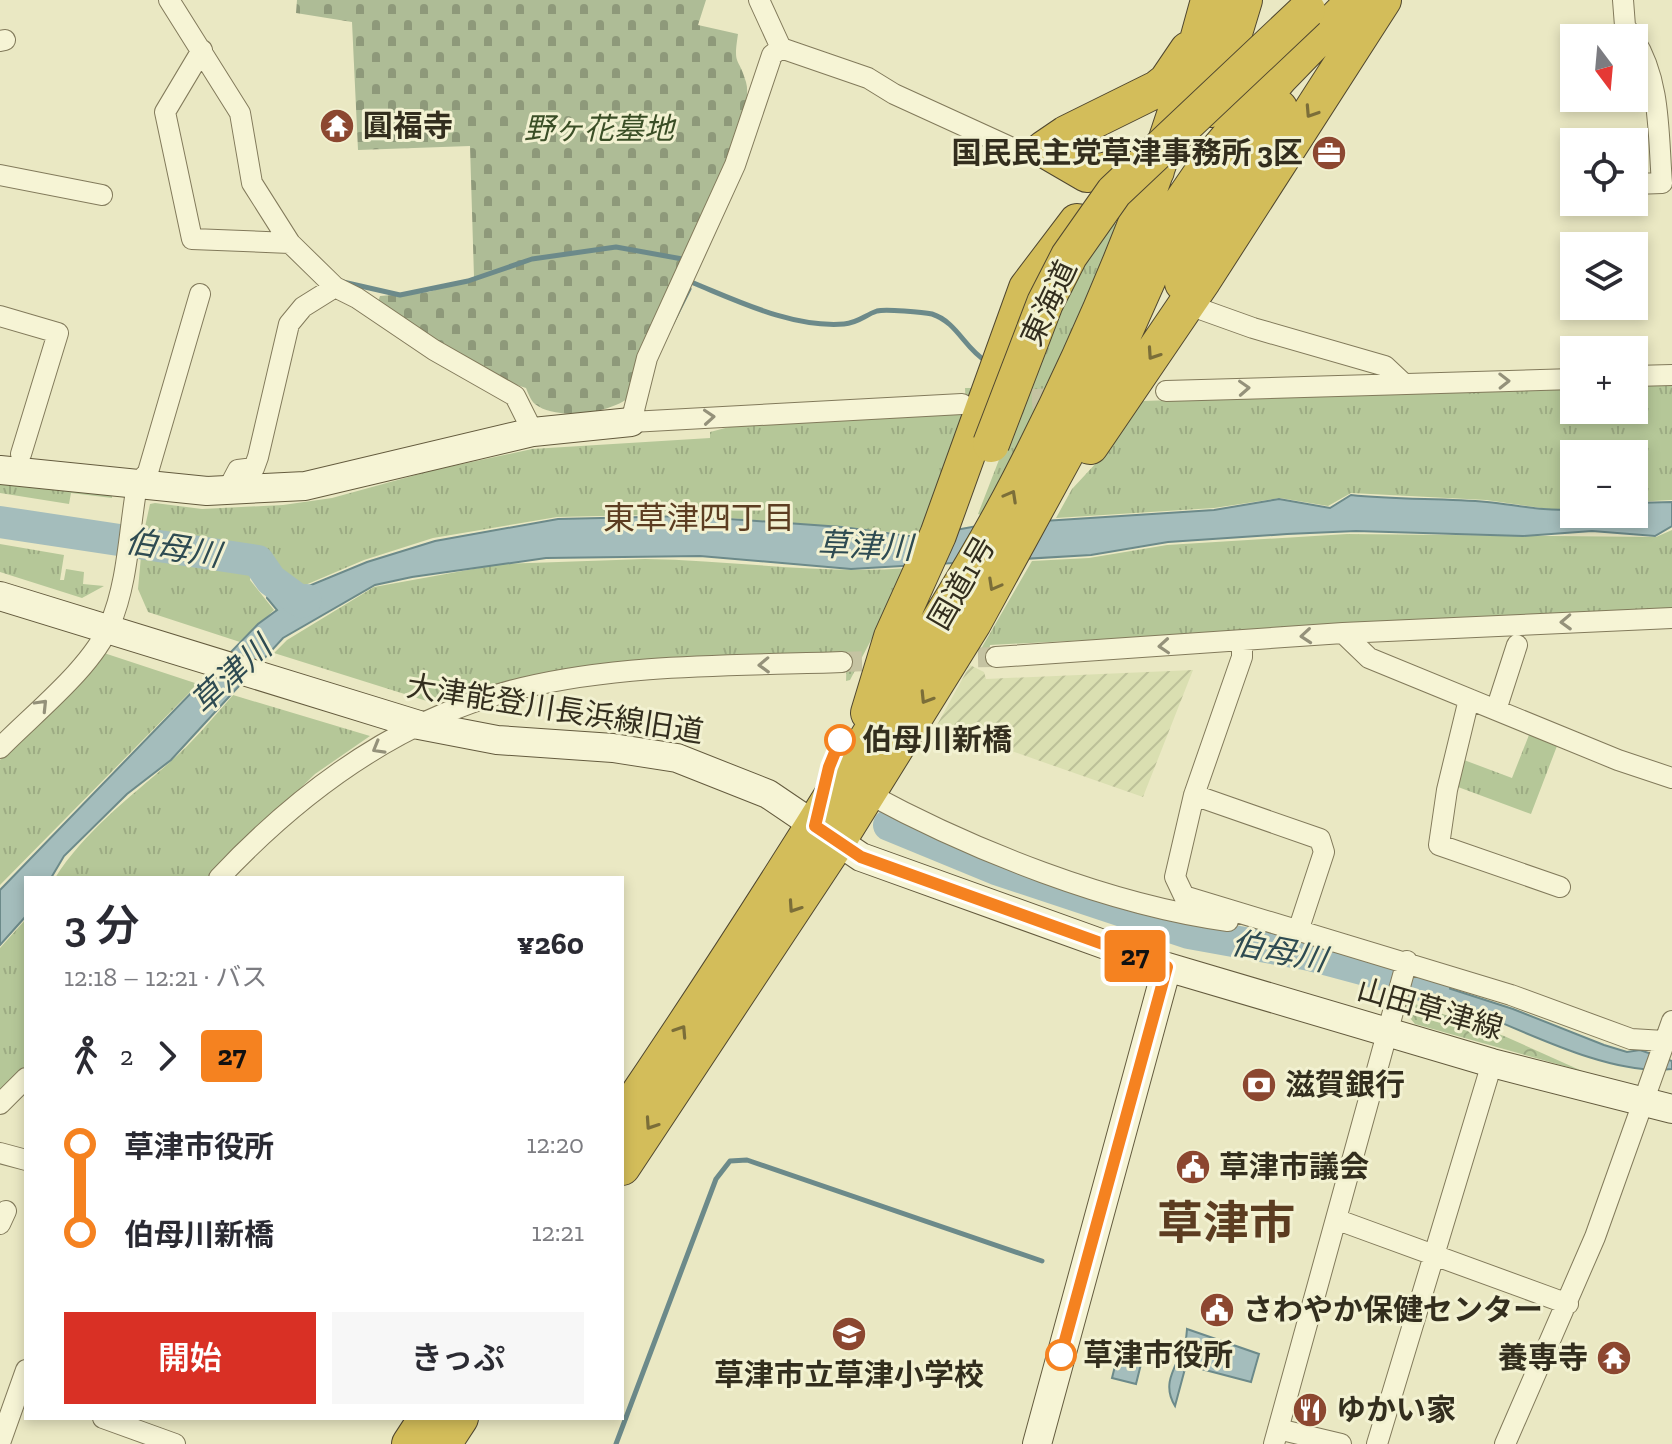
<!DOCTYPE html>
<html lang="ja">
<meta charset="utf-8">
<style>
body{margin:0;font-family:"Zilla Slab","Noto Sans JP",serif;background:#f7f7f7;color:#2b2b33;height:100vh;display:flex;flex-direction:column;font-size:30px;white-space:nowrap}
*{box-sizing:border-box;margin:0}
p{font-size:26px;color:#7c7c81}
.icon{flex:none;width:44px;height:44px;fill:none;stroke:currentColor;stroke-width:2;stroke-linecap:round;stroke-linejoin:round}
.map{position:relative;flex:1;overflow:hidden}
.side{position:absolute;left:24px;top:876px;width:600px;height:544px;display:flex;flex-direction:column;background:#fff;border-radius:0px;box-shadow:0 4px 12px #0003}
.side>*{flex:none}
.badge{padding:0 16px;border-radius:6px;font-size:28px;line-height:52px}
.needle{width:52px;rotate:164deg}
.fabs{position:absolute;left:1560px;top:24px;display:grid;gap:16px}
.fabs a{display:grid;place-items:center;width:88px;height:88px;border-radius:0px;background:#fff;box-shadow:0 4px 12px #0003;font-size:40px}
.map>.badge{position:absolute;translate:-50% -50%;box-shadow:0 0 0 4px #fff}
.legs{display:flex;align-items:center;gap:12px;height:88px;padding:0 40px;font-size:26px}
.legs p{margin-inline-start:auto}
.head{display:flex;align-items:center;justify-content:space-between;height:136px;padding:0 40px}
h1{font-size:44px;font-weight:600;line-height:60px}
.button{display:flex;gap:16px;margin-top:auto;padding:16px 40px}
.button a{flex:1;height:92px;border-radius:0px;background:#d93025;color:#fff;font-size:32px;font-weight:600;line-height:92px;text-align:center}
.button a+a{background:#f7f7f7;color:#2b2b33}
ul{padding:0 40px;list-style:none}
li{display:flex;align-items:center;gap:28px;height:88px;font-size:30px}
li i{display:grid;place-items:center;width:12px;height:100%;margin:0 10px;background:currentColor}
li i::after{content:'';width:20px;height:20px;margin:-10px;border:6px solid;border-radius:50%;background:#fff}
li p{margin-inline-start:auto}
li:first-child i{background:linear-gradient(#0000 50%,currentColor 0)}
li:last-child i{background:linear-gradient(currentColor 50%,#0000 0)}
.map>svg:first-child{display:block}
</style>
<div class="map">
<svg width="1672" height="1444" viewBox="0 0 1672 1444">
<defs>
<pattern id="farmland-furrows" width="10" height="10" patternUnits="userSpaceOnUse" patternTransform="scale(2)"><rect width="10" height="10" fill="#dadfb1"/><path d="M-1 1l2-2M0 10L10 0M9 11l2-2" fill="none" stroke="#bcc098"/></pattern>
<pattern id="grass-tufts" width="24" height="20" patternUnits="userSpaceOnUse" patternTransform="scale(2)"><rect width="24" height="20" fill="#b5c798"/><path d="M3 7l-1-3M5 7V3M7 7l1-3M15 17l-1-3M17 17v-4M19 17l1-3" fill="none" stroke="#9cab83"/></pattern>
<pattern id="forest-crowns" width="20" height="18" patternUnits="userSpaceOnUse" patternTransform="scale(2)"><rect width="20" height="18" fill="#b5c798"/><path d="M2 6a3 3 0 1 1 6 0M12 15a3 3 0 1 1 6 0" fill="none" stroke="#9cab83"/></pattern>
<pattern id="cemetery-stones" width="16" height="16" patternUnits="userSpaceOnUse" patternTransform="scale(2)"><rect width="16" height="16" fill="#aebc96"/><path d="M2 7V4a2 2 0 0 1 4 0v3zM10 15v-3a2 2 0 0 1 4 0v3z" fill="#8e997a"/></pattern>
</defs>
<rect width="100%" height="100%" fill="#eae8c3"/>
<path fill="url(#farmland-furrows)" d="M970 665 984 672 986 679 1193 670 1143 797 937 725Z"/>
<path fill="url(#grass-tufts)" d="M1109 223 1118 224 1081 321 983 516 978 514 1054 318Z
M1672 382V500L1634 502V454H1574V508L1555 510 1486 500 1351 493 1328 506 1280 498 1214 508 1056 518 1072 489 1111 447 1142 401 1574 387V410H1634V384Z
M965 388H976L924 535 686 514 557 517 433 538 364 560 303 586 273 575 262 554 143 536 150 504 155 503 202 509 283 505 332 498 434 470 532 449 710 438V432L752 421 966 408Z
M0 480 112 495V498L71 493 69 504 0 493Z
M1672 530V610L990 645 988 662 978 654 1032 561 1089 558 1167 545 1347 534 1656 537Z
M0 544 64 555 60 580H64L66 569 84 572 83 584 104 586 82 598 0 572Z
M142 545 179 560 233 562 251 570 250 580 274 610 240 642 148 612 138 589Z
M645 559C733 560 821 575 909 568L850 680 846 681 847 652C728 659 601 656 485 688L483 680 430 702 274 653 287 640 374 587 501 564Z
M104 653 198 684 0 885V760Z
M233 695 370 736 315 774 208 878H55C84 832 128 799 169 763 192 743 213 718 233 695Z
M1529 735 1557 746 1531 814 1458 787 1464 760 1512 778Z
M26 919V1065L0 1091V948Z"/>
<path fill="url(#forest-crowns)" d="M1404 1000 1504 1036 1582 1071 1415 1024 1404 1011Z"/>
<path fill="url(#cemetery-stones)" d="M297 0H706L698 25 738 34C733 67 738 55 746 82 750 96 743 112 740 126L627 399C608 413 556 421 535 404 531 401 528 393 526 388L504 381 377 305 380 296 429 292 474 277 470 146 358 150 352 22 296 13Z"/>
<path fill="#a4bdbc" stroke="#6c8a8a" stroke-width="2" d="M1351 495C1396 500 1442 498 1487 502 1517 505 1545 512 1574 509V514H1634V503L1672 502V526L1655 536 1592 531 1523 536 1356 531 1287 534 1168 542 1091 555 851 569 700 556 546 558 412 577 375 585 283 638 171 760 127 794 64 856 51 878H26V916L0 945V890L258 624 277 610 267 598 271 580 304 588 367 562 435 541 558 519 686 516 842 527 917 537 983 525 1214 510 1279 499 1330 508Z
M1414 977 1513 1009 1604 1045 1627 1052 1640 1050 1672 1061V1069C1596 1078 1487 1009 1410 987Z
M1187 1329 1259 1354 1251 1382 1186 1365 1175 1406C1157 1377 1187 1358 1187 1329Z
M1118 1354 1142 1360 1136 1384 1112 1378Z"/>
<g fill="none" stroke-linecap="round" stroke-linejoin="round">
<path stroke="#6c8a8a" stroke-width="5" d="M343 282 400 295 468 281 532 259 616 247 688 260
M691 282C738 301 792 328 844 324 858 323 865 315 877 311 885 309 923 312 932 314 957 322 965 349 986 361
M672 323 689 289
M616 1444 716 1179 730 1161 747 1160 1042 1261"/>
<path stroke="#a4bdbc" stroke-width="32" d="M0 522 258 561 271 580 301 602 306 600
M889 825 996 869 1189 933 1310 955 1433 988"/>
<path stroke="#c5c3a2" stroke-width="20" stroke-dasharray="20 10" stroke-linecap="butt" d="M1002 401 1066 397
M948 658 996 657
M842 662 892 660"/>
<g stroke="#827a5b" stroke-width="22">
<path id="street" d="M169 0 240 113 252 183 290 243 335 287 357 298 434 350 515 396 533 432
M759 0 781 48
M1623 0 1625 26 1633 38
M1634 39C1661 81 1658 135 1662 183L1634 184
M0 41 5 40
M781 48 772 55 735 165 647 358 631 422 962 404
M781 48 868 78 894 94 1021 152 1029 154 1044 149
M202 50 165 112 192 239 290 243
M0 175 102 195
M1186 304 1253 328 1385 366 1402 382
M0 316 58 333 21 454
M1634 376 1672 375
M1166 391 1574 379
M227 491 238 470 254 468 258 457 289 324 303 307 335 287
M1343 633 1369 658 1618 760 1672 778
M1242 641V657L1194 795 1175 877 1184 896 1511 995 1631 1039 1664 1041
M996 657 1343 633 1672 618
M1469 699 1447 790 1439 845 1560 887
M1496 710 1517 645
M0 748C33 714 92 668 110 624 128 583 129 530 137 485L148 472 200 294
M867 793C972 850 1110 905 1228 921
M1194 795 1320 839 1324 852 1298 931
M219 878C302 790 402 716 522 688 626 663 736 666 842 662
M0 1104 26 1078
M0 1153 26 1160
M1338 1220 1568 1304
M0 1224 6 1211
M103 1418 175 1444
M1278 1429 1341 1444
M0 1443 26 1370
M1274 1444 1407 961
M1377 1444 1492 1063
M1505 1444 1595 1237 1672 1021"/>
</g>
<g stroke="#645b3e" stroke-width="30">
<path id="secondary" d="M0 470 207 491 305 486 533 432 631 422
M0 596 419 725 497 740 613 748 677 758 768 794 861 857 1167 967 1492 1063 1672 1109
M1037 1444 1167 967"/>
</g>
<g stroke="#50472f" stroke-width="38">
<path id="highway" d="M1211 109 1244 0
M1044 149 1066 134 1157 89 1167 81 1188 50
M1044 149 1087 174 1147 163 1156 171
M1183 283C1179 256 1259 133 1279 108
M1090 446 1203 280 1383 0
M869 713 892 637 938 535 1027 288 1077 222
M622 1119C716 980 807 839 894 695 937 624 982 554 1020 480 1099 327 1165 167 1209 0
M622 1167 837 842 973 623 1090 409 1182 202 1215 154 1280 77 1355 0
M410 1444 427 1418
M443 1444 460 1418"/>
</g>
<use href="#street" stroke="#f6f4d5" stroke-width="20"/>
<use href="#secondary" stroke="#f6f4d5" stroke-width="28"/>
<use href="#highway" stroke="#d3bd5a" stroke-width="36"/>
<g stroke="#50472f" stroke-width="38" stroke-linecap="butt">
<path id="highway-bridge" d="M991 444 1045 303 1069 256 1114 192 1307 10"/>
</g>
<use href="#highway-bridge" stroke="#d3bd5a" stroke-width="36"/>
</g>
<defs><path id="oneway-chevron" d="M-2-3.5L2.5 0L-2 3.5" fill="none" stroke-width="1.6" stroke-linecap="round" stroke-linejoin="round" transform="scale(2)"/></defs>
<g stroke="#7b6e39">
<use href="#oneway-chevron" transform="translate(1311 112) rotate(123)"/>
<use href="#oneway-chevron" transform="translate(1153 354) rotate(124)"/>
<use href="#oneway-chevron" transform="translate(1011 496) rotate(-61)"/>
<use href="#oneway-chevron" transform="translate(994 585) rotate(119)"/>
<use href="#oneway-chevron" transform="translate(926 698) rotate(122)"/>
<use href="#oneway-chevron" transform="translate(794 907) rotate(124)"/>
<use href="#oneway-chevron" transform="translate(681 1031) rotate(-57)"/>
<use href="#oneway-chevron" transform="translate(651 1124) rotate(124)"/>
</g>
<g stroke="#94917a">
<use href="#oneway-chevron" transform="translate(1504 381) rotate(-1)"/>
<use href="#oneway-chevron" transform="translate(1244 388) rotate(-3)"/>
<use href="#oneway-chevron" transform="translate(709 417) rotate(-4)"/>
<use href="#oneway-chevron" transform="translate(1566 622) rotate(178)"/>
<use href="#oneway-chevron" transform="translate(1306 636) rotate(175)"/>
<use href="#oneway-chevron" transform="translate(1164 646) rotate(176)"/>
<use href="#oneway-chevron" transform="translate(764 665) rotate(178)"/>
<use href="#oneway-chevron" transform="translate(42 705) rotate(-46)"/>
<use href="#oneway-chevron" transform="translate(378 748) rotate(150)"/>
</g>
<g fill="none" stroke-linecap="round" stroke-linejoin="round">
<g stroke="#fff" stroke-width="18">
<path id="line-1" d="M840 740 829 767 815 826 861 857 1167 967 1061 1355"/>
</g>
<use href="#line-1" stroke="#f58220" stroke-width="12"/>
</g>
<defs>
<g id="temple-disc" transform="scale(1.8)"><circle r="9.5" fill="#8c4730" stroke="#f2f1d1"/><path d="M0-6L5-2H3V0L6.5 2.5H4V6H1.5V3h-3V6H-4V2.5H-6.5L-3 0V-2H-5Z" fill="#fff"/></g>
<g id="office-disc" transform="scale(1.8)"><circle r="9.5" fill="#8c4730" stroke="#f2f1d1"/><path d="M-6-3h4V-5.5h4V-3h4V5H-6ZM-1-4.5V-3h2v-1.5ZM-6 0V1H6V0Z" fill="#fff"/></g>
<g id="bank-disc" transform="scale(1.8)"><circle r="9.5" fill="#8c4730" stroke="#f2f1d1"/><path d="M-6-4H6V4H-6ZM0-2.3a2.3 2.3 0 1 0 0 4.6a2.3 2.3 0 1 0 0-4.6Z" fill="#fff"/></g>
<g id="civic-disc" transform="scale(1.8)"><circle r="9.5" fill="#8c4730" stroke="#f2f1d1"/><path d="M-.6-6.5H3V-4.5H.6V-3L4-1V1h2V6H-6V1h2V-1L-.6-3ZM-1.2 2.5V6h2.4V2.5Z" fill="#fff"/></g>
<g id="school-disc" transform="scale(1.8)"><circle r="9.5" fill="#8c4730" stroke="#f2f1d1"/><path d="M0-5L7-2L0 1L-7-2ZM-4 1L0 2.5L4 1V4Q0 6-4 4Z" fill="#fff"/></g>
<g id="restaurant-disc" transform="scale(1.8)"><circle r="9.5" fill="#8c4730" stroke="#f2f1d1"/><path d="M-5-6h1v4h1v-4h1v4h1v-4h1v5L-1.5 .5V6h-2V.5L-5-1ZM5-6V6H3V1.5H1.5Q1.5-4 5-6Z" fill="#fff"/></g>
</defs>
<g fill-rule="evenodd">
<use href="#temple-disc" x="337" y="126"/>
<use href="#office-disc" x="1329" y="153"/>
<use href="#bank-disc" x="1259" y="1085"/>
<use href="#civic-disc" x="1193" y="1167"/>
<use href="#civic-disc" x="1217" y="1310"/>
<use href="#school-disc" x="849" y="1334"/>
<use href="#temple-disc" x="1614" y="1358"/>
<use href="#restaurant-disc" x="1310" y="1410"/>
</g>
<g fill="#fff" stroke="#f58220" stroke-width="4">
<circle cx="840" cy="740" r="14"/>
<circle cx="1061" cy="1355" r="14"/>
</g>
<g text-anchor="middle" stroke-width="6" stroke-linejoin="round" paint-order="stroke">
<g font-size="30" font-weight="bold" fill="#332e1e" stroke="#f2f1d1" text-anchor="start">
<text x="363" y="136">圓福寺</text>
<text x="1303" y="163" text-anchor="end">国民民主党草津事務所 3区</text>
<text x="1285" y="1095">滋賀銀行</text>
<text x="1219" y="1177">草津市議会</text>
<text x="1243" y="1320">さわやか保健センター</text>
<text x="1588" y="1368" text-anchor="end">養専寺</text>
<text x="849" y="1385" text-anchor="middle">草津市立草津小学校</text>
<text x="1336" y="1420">ゆかい家</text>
</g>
<g font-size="30" font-style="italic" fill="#3a4e26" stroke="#f2f1d1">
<text x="599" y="139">野ヶ花墓地</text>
</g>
<g font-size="30" fill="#332e1e" stroke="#f2f1d1">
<text transform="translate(1049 303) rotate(-65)" y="10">東海道</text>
<text transform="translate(962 583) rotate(-60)" y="10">国道1号</text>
<text transform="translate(555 709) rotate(9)" y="10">大津能登川長浜線旧道</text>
<text transform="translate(1430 1009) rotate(16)" y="10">山田草津線</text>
</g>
<g font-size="30" font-weight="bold" fill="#332e1e" stroke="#f2f1d1" text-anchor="start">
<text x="862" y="750">伯母川新橋</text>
<text x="1083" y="1365">草津市役所</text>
</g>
<g font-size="32" fill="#5c3d21" stroke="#f2f1d1">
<text x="699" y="529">東草津四丁目</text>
</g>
<g font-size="32" font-style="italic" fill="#2e4b52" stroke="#f2f1d1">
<text transform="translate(865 546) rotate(2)" y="11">草津川</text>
<text transform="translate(173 548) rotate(9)" y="11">伯母川</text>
<text transform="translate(231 675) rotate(-43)" y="11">草津川</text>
<text transform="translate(1279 951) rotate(11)" y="11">伯母川</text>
</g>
<g font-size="46" font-weight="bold" fill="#5c3d21" stroke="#f2f1d1">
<text x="1226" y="1239">草津市</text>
</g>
</g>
</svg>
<div class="fabs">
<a><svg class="needle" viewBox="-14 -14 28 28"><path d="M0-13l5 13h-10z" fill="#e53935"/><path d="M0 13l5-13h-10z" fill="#7c7c81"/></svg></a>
<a><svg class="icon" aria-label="locate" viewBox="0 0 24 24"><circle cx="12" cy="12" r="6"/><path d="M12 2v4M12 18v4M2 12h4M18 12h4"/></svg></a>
<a><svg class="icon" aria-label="layers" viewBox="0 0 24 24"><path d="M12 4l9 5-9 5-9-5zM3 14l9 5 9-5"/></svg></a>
<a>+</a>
<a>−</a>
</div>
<b class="badge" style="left:1135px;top:956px;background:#f58220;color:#111">27</b>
<section class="side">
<div class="head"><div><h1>3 分</h1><p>12:18 – 12:21 · バス</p></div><b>¥260</b></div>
<div class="legs"><svg class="icon" aria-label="walk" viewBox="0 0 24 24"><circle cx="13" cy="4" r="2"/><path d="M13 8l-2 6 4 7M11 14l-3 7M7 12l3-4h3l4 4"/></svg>2<svg class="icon" aria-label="forward" viewBox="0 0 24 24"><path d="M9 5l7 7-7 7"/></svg><b class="badge" style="background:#f58220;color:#111">27</b></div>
<ul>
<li><i style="color:#f58220"></i><b>草津市役所</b><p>12:20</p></li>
<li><i style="color:#f58220"></i><b>伯母川新橋</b><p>12:21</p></li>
</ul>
<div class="button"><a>開始</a><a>きっぷ</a></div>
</section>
</div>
